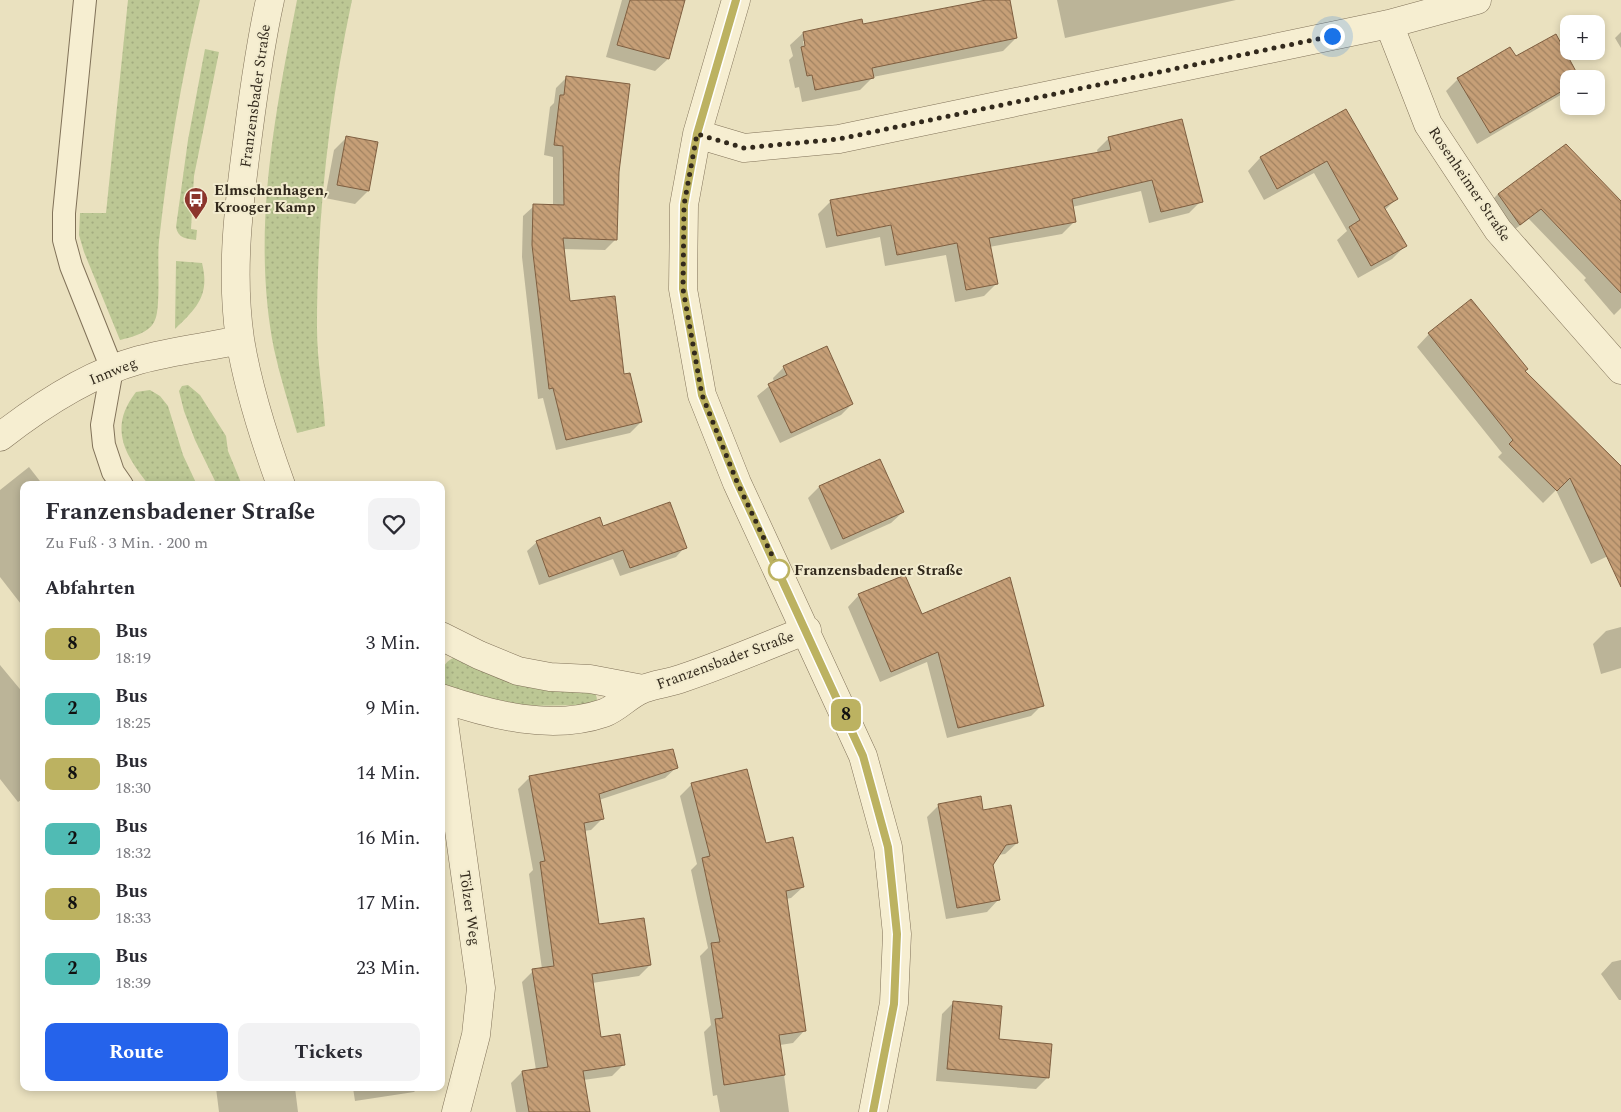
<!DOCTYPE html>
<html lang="de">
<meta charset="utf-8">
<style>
body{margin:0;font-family:Spectral,serif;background:#f2f2f3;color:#2b2b33;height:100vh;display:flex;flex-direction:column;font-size:19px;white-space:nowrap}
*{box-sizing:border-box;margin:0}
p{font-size:16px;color:#7c7c81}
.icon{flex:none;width:28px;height:28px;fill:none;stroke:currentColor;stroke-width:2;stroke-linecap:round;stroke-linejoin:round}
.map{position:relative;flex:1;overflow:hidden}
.side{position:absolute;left:20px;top:481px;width:425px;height:610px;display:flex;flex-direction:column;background:#fff;border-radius:10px;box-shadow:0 2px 8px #0003}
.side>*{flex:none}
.badge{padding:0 10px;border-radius:8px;font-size:18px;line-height:32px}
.fabs{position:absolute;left:1560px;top:15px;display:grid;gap:10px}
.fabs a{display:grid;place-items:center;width:45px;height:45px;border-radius:10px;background:#fff;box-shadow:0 2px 8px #0003;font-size:25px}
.you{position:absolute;width:25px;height:25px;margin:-12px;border:4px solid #fff;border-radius:50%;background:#1a73e8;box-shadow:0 0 0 8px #1a73e833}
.map>.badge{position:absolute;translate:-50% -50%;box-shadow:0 0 0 2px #fff}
h2{padding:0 25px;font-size:19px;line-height:45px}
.round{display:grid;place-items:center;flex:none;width:52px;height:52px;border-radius:10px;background:#f2f2f3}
.headline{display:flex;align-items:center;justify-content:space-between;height:85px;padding:0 25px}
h1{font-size:24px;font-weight:700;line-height:38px}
.primary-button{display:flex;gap:10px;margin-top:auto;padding:10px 25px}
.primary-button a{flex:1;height:58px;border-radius:10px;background:#2563eb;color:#fff;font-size:20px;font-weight:700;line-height:58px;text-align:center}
.primary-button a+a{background:#f2f2f3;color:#2b2b33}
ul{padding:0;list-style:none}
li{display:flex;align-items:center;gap:15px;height:65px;padding:0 25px}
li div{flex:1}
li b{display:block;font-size:19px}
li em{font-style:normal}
li .badge{min-width:55px;font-weight:700;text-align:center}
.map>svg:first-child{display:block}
</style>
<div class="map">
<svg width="1621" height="1112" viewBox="0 0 1621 1112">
<defs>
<pattern id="grass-dots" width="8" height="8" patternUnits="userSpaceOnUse" patternTransform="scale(1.25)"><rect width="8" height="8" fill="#bcc794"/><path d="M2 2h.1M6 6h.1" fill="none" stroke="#a2ab7f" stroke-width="1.8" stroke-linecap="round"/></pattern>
<pattern id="building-back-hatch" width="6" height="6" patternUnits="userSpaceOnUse" patternTransform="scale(1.25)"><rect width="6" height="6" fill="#c69f77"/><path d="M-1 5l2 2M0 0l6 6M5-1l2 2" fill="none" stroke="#a18261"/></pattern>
</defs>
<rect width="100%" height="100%" fill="#eae1bf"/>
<path fill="url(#grass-dots)" d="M128 0H200C181 79 168 160 159 241 157 259 161 307 155 320 150 333 132 337 120 340L84 252 79 235 80 213H106Z
M297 0H352C329 108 317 217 317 327 317 360 323 393 325 426L297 433C289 405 280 377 274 349 251 233 275 114 297 0Z
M205 49 219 52 194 176 191 229 197 230 196 240C186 239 178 238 176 227L188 140Z
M176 261 202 263C210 295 197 308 175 329Z
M188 385 200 395 226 436 228 451 242 485H217L195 440 184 411 179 391 182 386Z
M150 390 160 396 168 406 183 455 197 485H149C125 455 108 428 136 392Z
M456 657 591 691 596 695 597 700 587 705 521 706 446 688C439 675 441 662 456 657Z"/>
<path fill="#0003" fill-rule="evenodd" d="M622 0H684L668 59 655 71 606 57Z
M992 0H1009L1016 38 1003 51 873 77 860 90 802 102 799 87 795 88 789 60 793 56 790 45 803 33 862 26ZM803 41H806L805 52Z
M1057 0H1236L1065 38Z
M1621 32V48L1615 38Z
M1509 48 1515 58 1569 79V90L1477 144 1446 91 1458 79Z
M567 77 617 172 616 239 605 250 563 249 569 302 622 376 641 422 630 433 556 450 543 398 538 399 522 257 523 216 534 206H553V157L544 155 550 107 554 103 556 88Z
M1346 110 1396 199 1385 210 1405 246 1392 259 1358 278 1337 240 1347 231 1314 173 1264 200 1248 171 1260 158Z
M347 137 377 143 368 191 355 204 325 198 334 150Z
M1109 138 1201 201 1189 213 1149 223 1141 191 1072 207 1074 222 1062 234 989 247 996 284 984 296 955 302 946 255 885 266 880 237 826 248 818 214 830 202 1098 154 1097 150Z
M1566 146 1621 209V308L1614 315 1584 280 1586 278 1529 219 1508 234 1487 205 1498 194Z
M1429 334 1523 371 1621 468V550L1591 564 1556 490 1543 503 1498 457 1502 453 1417 347Z
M826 348 852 404 841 415 780 443 757 396 774 382 773 378 784 367Z
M29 467 43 485H24V608L0 577V490Z
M819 487 903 512 891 523 831 550 808 498Z
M537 542 685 547 676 557 620 576 613 559 539 585 527 551Z
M859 595 921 616 1042 705 1031 716 947 738 927 662 880 682 848 607Z
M1621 627V668L1601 674 1593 644 1606 631Z
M0 665 24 694V798L18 802 0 779Z
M672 751 677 767 665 778 599 800 602 819 591 830 584 831 597 926 650 965 639 976 592 983 600 1038 623 1065 612 1076 583 1080 588 1112H516L511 1083 522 1072 536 1070 522 982 533 971 542 969 529 874 533 870 518 789 529 778Z
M692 784 765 845 803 887 791 898 786 899 804 1031 793 1043 780 1045 789 1112H720L717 1095 713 1096 704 1032 711 1025 700 956 708 948 691 870 697 864 680 796Z
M939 805 982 812 1017 843 1005 854 998 855 992 865 998 900 987 912 946 919 927 817Z
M1621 960V1000H1619L1601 974 1612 962Z
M954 1002 998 1040 1048 1077 1036 1089 936 1081 942 1014Z
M216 1088H295L298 1112H219Z
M353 1088H418L414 1092 355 1101Z"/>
<path fill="url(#building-back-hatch)" stroke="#7f5f41" d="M630 0H685L669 59 617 45Z
M986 0H1010L1017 38 872 68 874 78 815 90 812 75 807 76 801 47 805 46 803 32 862 19 863 24Z
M1556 34 1580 79H1569V87L1490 133 1457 78 1510 47 1516 56Z
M566 76 630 84 619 172 617 240 563 238 570 301 615 296 624 374 630 373 642 422 566 440 553 388 549 389 532 245 533 204 564 205 563 146 554 145 560 95H564Z
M1346 109 1398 199 1384 207 1407 246 1371 266 1349 227 1360 220 1327 161 1277 189 1260 157Z
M1182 119 1203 202 1161 212 1152 180 1072 199 1076 222 989 238 998 284 966 290 957 243 897 255 891 225 837 236 830 200 1111 150 1108 137Z
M346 136 378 142 369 191 337 185Z
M1566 144 1621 201V293L1541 209 1520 225 1498 194Z
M1471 299 1528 369 1525 371 1621 466V587L1570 478 1557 491 1509 444 1513 440 1428 333Z
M827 346 853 404 791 433 768 384 787 375 783 366Z
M880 459 904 512 843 539 819 486Z
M670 502 687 548 630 568 623 550 549 577 536 541 600 517 603 526Z
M905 575 922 614 1010 577 1044 706 958 728 938 652 891 672 858 594Z
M673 749 678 768 599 794 604 819 584 823 599 924 644 918 651 965 592 974 601 1037 620 1034 625 1065 583 1071 590 1112H529L522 1071 548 1067 532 969 554 966 540 862 545 861 529 776Z
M747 769 766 843 793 837 804 887 786 891 806 1031 779 1035 785 1075 724 1085 715 1019 723 1018 711 943 720 942 702 858 710 856 691 783Z
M981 796 983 810 1011 805 1018 843 1006 845 993 865 1000 900 957 908 938 804Z
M953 1001 1002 1006 999 1039 1052 1044 1049 1078 947 1069Z"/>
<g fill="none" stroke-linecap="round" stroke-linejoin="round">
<g stroke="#817259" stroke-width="24">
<path id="service" d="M85 0 64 213V240L71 266 112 369 102 425 104 445 113 472 122 485"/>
</g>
<g stroke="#817259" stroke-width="29">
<path id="minor" d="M270 0C260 45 254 89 248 135 239 203 230 270 240 339 248 389 264 438 281 485
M736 0 697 134 684 205 683 289 702 395 737 483 863 756 888 847 897 934 894 1003 873 1112
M1389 24 1428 124 1498 230 1621 370
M697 134 744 148 839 139 1389 24 1477 0
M0 437C41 405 88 374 139 360 172 351 207 347 240 340
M441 636 479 655 518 671 550 677 590 679 643 689
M441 698C491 715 552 731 604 713 618 708 629 694 643 689 656 684 670 683 683 678 725 664 766 646 807 630
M441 701 481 988 476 1035 456 1112"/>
</g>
<use href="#service" stroke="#f6eed1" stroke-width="22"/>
<use href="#minor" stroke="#f6eed1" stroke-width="28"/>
</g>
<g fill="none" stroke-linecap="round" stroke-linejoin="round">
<g stroke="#fff" stroke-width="11">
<path id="line" d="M736 0 697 134 684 205 683 289 702 395 737 482 863 756 888 847 897 934 894 1004 873 1112"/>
</g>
<use href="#line" stroke="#bcb261" stroke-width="8"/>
<path stroke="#32291c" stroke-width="5" stroke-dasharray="0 9" d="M779 570 737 482 702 395 683 289 684 205 697 134 744 148 839 139 1332 36"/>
</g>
<defs>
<g id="bus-pin" transform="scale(1.25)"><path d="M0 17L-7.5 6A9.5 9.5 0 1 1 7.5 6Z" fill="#8c352d" stroke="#f2ebce"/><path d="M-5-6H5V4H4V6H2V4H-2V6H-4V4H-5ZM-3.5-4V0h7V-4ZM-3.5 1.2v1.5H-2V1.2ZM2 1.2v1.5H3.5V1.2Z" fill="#fff"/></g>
</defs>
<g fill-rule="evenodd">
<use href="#bus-pin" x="196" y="199"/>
</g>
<circle fill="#fff" stroke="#bcb261" stroke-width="2.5" cx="779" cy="570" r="10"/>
<g text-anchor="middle" stroke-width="4" stroke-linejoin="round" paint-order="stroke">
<g font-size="15" fill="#32291c" stroke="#f2ebce">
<text transform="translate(255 96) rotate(-82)" y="5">Franzensbader Straße</text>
<text transform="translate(1470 184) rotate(56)" y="5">Rosenheimer Straße</text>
<text transform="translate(113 371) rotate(-22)" y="5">Innweg</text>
<text transform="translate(725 660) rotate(-20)" y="5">Franzensbader Straße</text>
<text transform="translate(470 908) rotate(82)" y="5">Tölzer Weg</text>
</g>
<g font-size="15" font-weight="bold" fill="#32291c" stroke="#f2ebce" text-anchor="start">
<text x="214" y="195">Elmschenhagen,<tspan x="214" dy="17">Krooger Kamp</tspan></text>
</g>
<g font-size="15" font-weight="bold" fill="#32291c" stroke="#f2ebce" text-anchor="start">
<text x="794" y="575">Franzensbadener Straße</text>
</g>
</g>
</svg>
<div class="fabs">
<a>+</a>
<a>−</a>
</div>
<div class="you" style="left:1332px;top:36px"></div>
<b class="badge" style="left:846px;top:715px;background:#bcb261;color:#111">8</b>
<section class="side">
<div class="headline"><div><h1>Franzensbadener Straße</h1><p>Zu Fuß · 3 Min. · 200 m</p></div><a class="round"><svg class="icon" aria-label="heart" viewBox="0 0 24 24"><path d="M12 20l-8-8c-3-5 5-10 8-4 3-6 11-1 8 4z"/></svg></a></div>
<h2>Abfahrten</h2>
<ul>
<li><span class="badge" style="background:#bcb261;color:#111">8</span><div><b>Bus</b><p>18:19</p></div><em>3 Min.</em></li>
<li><span class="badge" style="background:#50bbb4;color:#111">2</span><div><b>Bus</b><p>18:25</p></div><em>9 Min.</em></li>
<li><span class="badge" style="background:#bcb261;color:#111">8</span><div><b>Bus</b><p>18:30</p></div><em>14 Min.</em></li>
<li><span class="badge" style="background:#50bbb4;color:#111">2</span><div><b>Bus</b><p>18:32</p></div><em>16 Min.</em></li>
<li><span class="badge" style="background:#bcb261;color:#111">8</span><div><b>Bus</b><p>18:33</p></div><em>17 Min.</em></li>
<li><span class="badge" style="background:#50bbb4;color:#111">2</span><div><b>Bus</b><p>18:39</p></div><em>23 Min.</em></li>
</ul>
<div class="primary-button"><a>Route</a><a>Tickets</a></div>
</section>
</div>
